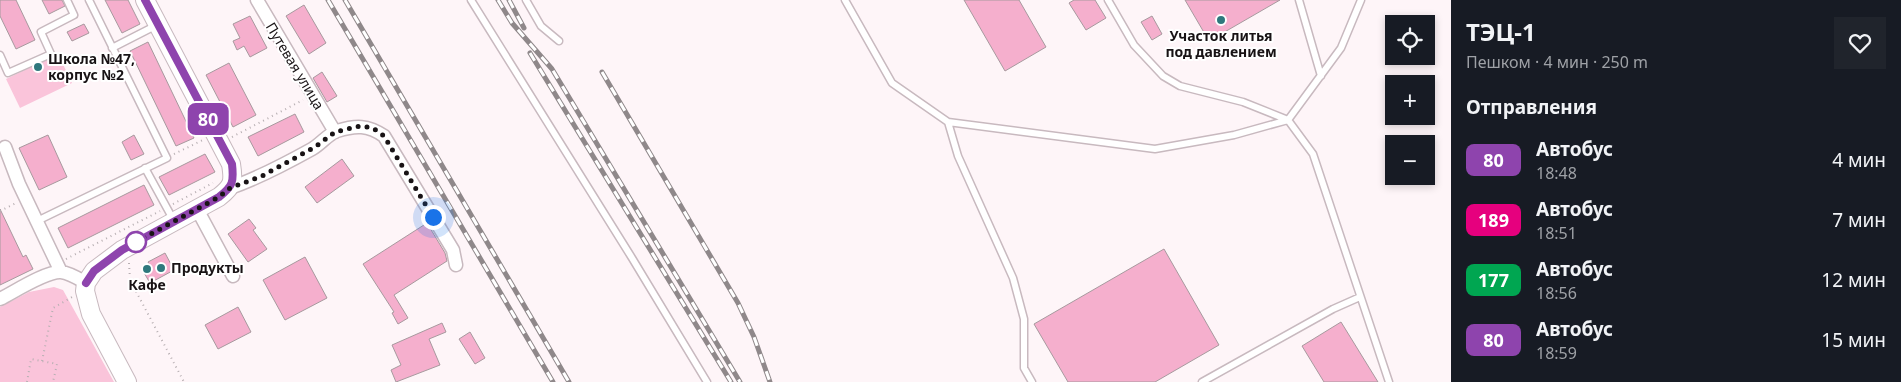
<!DOCTYPE html>
<html lang="ru">
<meta charset="utf-8">
<style>
body{margin:0;font-family:"Noto Sans",sans-serif;background:#20242c;color:#f1f3f6;height:100vh;display:flex;flex-direction:column;font-size:19px;white-space:nowrap}
*{box-sizing:border-box;margin:0}
p{font-size:16px;color:#9ea1a6}
.icon{flex:none;width:28px;height:28px;fill:none;stroke:currentColor;stroke-width:2;stroke-linecap:round;stroke-linejoin:round}
.map{position:relative;flex:1;overflow:hidden}
.details{display:flex;flex-direction:column;background:#171b24;width:450px}
.details>*{flex:none}
.badge{padding:0 10px;border-radius:8px;font-size:18px;line-height:32px}
.buttons{position:absolute;left:1385px;top:15px;display:grid;gap:10px}
.buttons a{display:grid;place-items:center;width:50px;height:50px;border-radius:0px;background:#171b24;box-shadow:0 2px 8px #0003;font-size:25px}
.you{position:absolute;width:25px;height:25px;margin:-12px;border:4px solid #fff;border-radius:50%;background:#1a73e8;box-shadow:0 0 0 8px #1a73e833}
.map>.badge{position:absolute;translate:-50% -50%;box-shadow:0 0 0 2px #fff}
h2{padding:0 15px;font-size:19px;line-height:45px}
.round{display:grid;place-items:center;flex:none;width:52px;height:52px;border-radius:0px;background:#20242c}
.headline{display:flex;align-items:center;justify-content:space-between;height:85px;padding:0 15px}
h1{font-size:24px;font-weight:700;line-height:38px}
ul{padding:0;list-style:none}
li{display:flex;align-items:center;gap:15px;height:60px;padding:0 15px}
li div{flex:1}
li b{display:block;font-size:19px}
li em{font-style:normal}
li .badge{min-width:55px;font-weight:700;text-align:center}
main{display:flex;flex:1;min-height:0}
.map>svg:first-child{display:block}
</style>
<main>
<div class="map">
<svg width="1451" height="382" viewBox="0 0 1451 382">
<rect width="100%" height="100%" fill="#fef5f8"/>
<path fill="#fac4da" d="M58 54 72 83 20 108 6 79Z
M54 287 63 290 114 382H0V307L29 292Z"/>
<path fill="#f5afcd" stroke="#a7999e" d="M0 0H16L35 40 16 49 0 16Z
M42 0H62L65 6 49 14Z
M105 0H128L140 24 122 33Z
M964 0H1019L1046 47 1005 71Z
M1074 0H1095L1106 18 1086 30 1069 3Z
M1185 0H1280L1209 41Z
M304 5 326 43 309 54 286 16Z
M250 16 267 48 250 57 244 46 237 50 233 41 240 38 233 24Z
M1152 16 1162 34 1152 40 1141 22Z
M84 24 89 33 72 41 67 32Z
M148 42 194 138 176 146 130 51Z
M229 63 256 115 233 127 206 75Z
M322 72 337 96 327 102 313 78Z
M295 114 304 132 258 156 248 137Z
M48 135 67 177 39 190 19 148Z
M134 135 144 154 131 160 122 142Z
M205 154 215 172 169 195 159 177Z
M342 159 354 176 317 203 305 187Z
M144 185 154 205 68 248 58 228Z
M0 209 23 257 26 255 33 269 0 285Z
M249 219 256 228 253 230 267 249 248 262 228 234Z
M427 223 445 253 447 261 394 295 408 318 398 324 392 313 394 312 363 264Z
M1164 249 1219 345 1155 382H1068L1034 324Z
M165 253 174 270 150 283 143 271 151 267 148 262Z
M305 257 327 298 285 320 263 280Z
M238 307 251 332 218 349 205 325Z
M1341 322 1378 382H1324L1302 346Z
M442 323 446 332 429 339 440 365 396 382 391 370 401 365 392 345Z
M470 332 485 358 475 364 459 339Z"/>
<g fill="none" stroke-linecap="round" stroke-linejoin="round">
<g stroke="#c8b9bf" stroke-width="9">
<path id="service" d="M471 0 632 258 707 382
M526 0 541 26 559 41
M845 0 892 83 948 122 1155 149 1234 135 1288 120 1341 48 1361 0
M1108 0 1134 45 1163 76 1180 86 1243 102 1288 120 1313 154 1389 382
M1299 0 1321 76
M112 48 157 25
M0 55 8 73 51 54 41 32 74 15 67 0
M948 122 958 156 1013 278 1024 319V368L1032 382
M145 168 174 221
M37 221 167 158 89 0
M1202 382 1333 309 1360 297"/>
</g>
<g stroke="#c8b9bf" stroke-width="15">
<path id="minor" d="M257 0 335 132
M5 147 19 184 61 272
M230 188C259 178 285 164 312 149 321 144 328 134 337 131 356 125 368 125 384 136L453 250 456 265
M197 209 233 276
M0 299C14 292 46 271 61 272 70 273 79 279 86 283"/>
</g>
<g stroke="#c8b9bf" stroke-width="20">
<path id="secondary" d="M127 382 91 314 85 291 86 283 94 271 122 250 219 197C233 186 234 182 231 164L145 0"/>
</g>
<path stroke="#b7afb2" stroke-width="2" stroke-dasharray="1 4" stroke-linecap="butt" d="M232 137 303 100
M174 154 203 140
M173 204 213 183
M0 211 16 203
M66 259 160 211
M129 263 130 280 184 382
M42 361 53 308 72 297
M27 382 31 359 57 364 53 382"/>
<use href="#service" stroke="#fff" stroke-width="6"/>
<use href="#minor" stroke="#fff" stroke-width="12"/>
<use href="#secondary" stroke="#fff" stroke-width="18"/>
<g stroke="#8f888a" stroke-width="5">
<path id="rail" d="M328 0 553 382
M345 0 569 382
M498 0 512 23 552 69 740 382
M509 0 524 28
M530 53 731 382
M602 72 738 303 754 337 770 382"/>
</g>
<use href="#rail" stroke="#fff" stroke-width="3" stroke-dasharray="9" stroke-linecap="butt"/>
</g>
<g fill="none" stroke-linecap="round" stroke-linejoin="round">
<g stroke="#fff" stroke-width="11">
<path id="line" d="M86 283 94 271 122 250 219 197C233 186 234 182 232 164L145 0"/>
</g>
<use href="#line" stroke="#8e44ad" stroke-width="8"/>
<path stroke="#181315" stroke-width="5" stroke-dasharray="0 9" d="M136 242 219 197 230 188 262 176 315 147 335 132 360 126 373 128 384 136 433 217"/>
</g>
<g fill="#2f787d" stroke="#fff" stroke-width="2">
<circle cx="1221" cy="20" r="5"/>
<circle cx="38" cy="67" r="5"/>
<circle cx="161" cy="268" r="5"/>
<circle cx="147" cy="269" r="5"/>
</g>
<circle fill="#fff" stroke="#8e44ad" stroke-width="2.5" cx="136" cy="242" r="10"/>
<g text-anchor="middle" stroke-width="4" stroke-linejoin="round" paint-order="stroke">
<g font-size="14" font-weight="bold" fill="#181315" stroke="#fff">
<text x="1221" y="41">Участок литья<tspan x="1221" dy="16">под давлением</tspan></text>
<text x="48" y="64" text-anchor="start">Школа №47,<tspan x="48" dy="16">корпус №2</tspan></text>
<text x="171" y="273" text-anchor="start">Продукты</text>
<text x="147" y="290">Кафе</text>
</g>
<g font-size="14" fill="#181315" stroke="#fff">
<text transform="translate(295 66) rotate(59)" y="5">Путевая улица</text>
</g>
</g>
</svg>
<div class="buttons">
<a><svg class="icon" aria-label="locate" viewBox="0 0 24 24"><circle cx="12" cy="12" r="6"/><path d="M12 2v4M12 18v4M2 12h4M18 12h4"/></svg></a>
<a>+</a>
<a>−</a>
</div>
<div class="you" style="left:433px;top:217px"></div>
<b class="badge" style="left:208px;top:119px;background:#8e44ad;color:#fff">80</b>
</div>
<section class="details">
<div class="headline"><div><h1>ТЭЦ-1</h1><p>Пешком · 4 мин · 250 m</p></div><a class="round"><svg class="icon" aria-label="heart" viewBox="0 0 24 24"><path d="M12 20l-8-8c-3-5 5-10 8-4 3-6 11-1 8 4z"/></svg></a></div>
<h2>Отправления</h2>
<ul>
<li><span class="badge" style="background:#8e44ad;color:#fff">80</span><div><b>Автобус</b><p>18:48</p></div><em>4 мин</em></li>
<li><span class="badge" style="background:#e6007e;color:#fff">189</span><div><b>Автобус</b><p>18:51</p></div><em>7 мин</em></li>
<li><span class="badge" style="background:#00a651;color:#fff">177</span><div><b>Автобус</b><p>18:56</p></div><em>12 мин</em></li>
<li><span class="badge" style="background:#8e44ad;color:#fff">80</span><div><b>Автобус</b><p>18:59</p></div><em>15 мин</em></li>
</ul>
</section>
</main>
